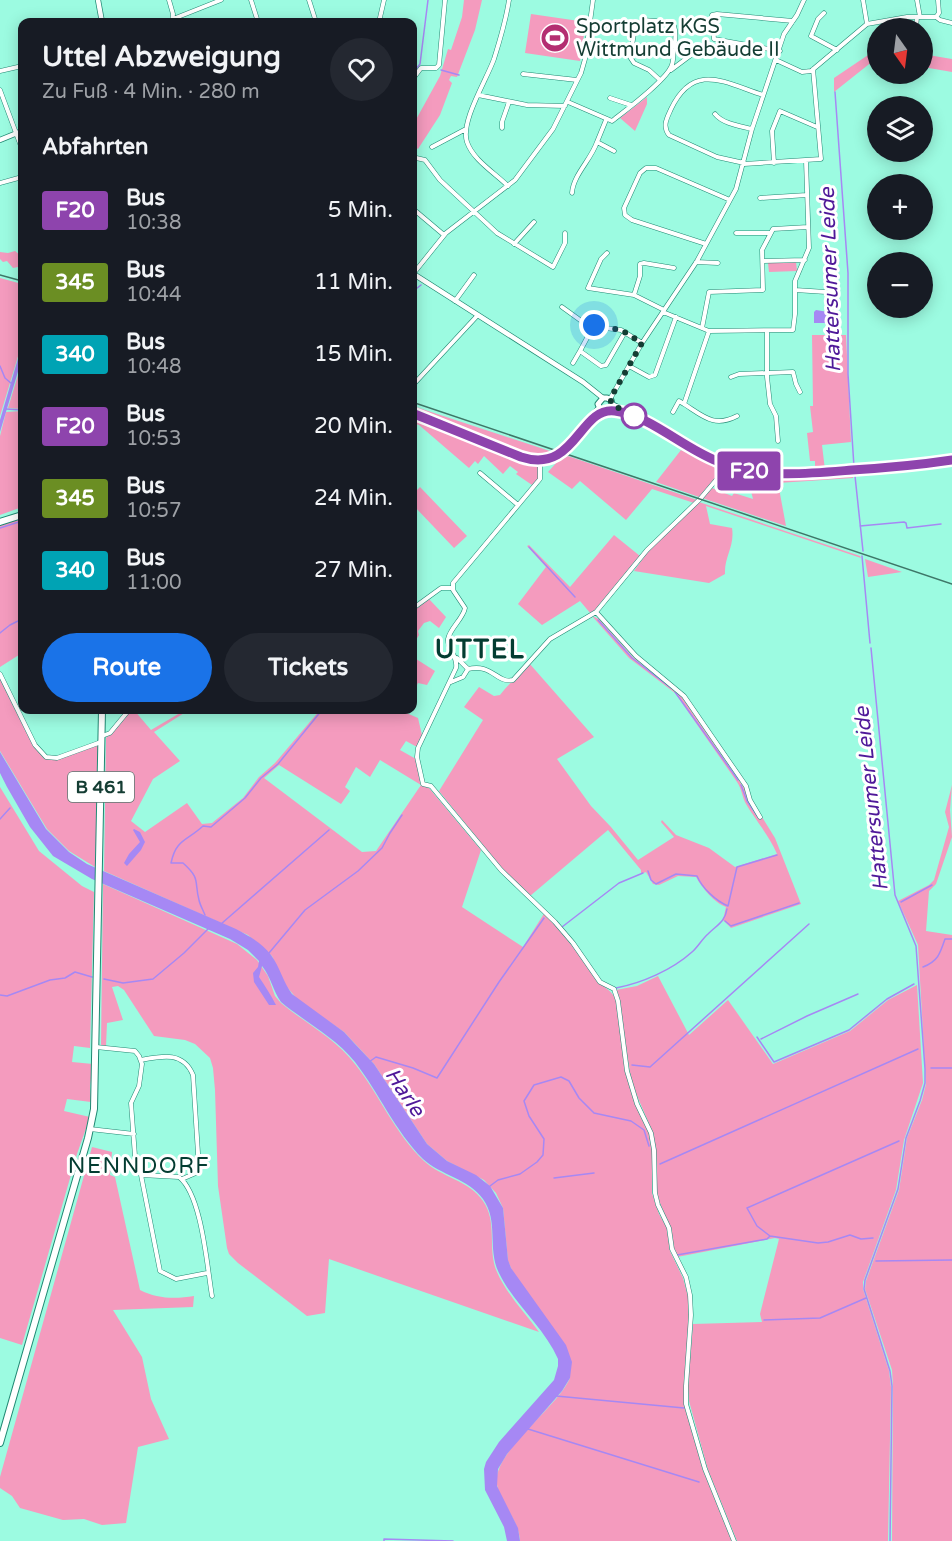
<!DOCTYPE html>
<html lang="de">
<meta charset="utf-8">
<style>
body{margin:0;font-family:"Varela Round",sans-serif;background:#242831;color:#f1f3f6;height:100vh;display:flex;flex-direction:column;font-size:22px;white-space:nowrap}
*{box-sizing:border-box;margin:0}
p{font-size:20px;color:#9ea1a6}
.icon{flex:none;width:33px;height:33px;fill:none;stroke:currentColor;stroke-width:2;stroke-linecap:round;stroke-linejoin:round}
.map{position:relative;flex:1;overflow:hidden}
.panel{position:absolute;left:18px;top:18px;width:399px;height:696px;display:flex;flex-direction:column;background:#171b24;border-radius:12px;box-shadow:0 3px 15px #0003}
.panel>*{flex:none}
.badge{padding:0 12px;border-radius:4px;font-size:21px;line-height:39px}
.needle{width:39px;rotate:166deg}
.controls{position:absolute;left:867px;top:18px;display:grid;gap:12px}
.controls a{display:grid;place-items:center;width:66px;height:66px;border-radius:50%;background:#171b24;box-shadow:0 3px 15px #0003;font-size:30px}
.you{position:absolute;width:30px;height:30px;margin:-15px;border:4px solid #fff;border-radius:50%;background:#1a73e8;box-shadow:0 0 0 9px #1a73e833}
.map>.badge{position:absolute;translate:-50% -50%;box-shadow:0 0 0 3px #fff}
h2{padding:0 24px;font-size:22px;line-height:54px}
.round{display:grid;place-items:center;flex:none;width:63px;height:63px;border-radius:32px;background:#242831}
.head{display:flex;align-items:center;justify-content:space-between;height:102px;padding:0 24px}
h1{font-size:28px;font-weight:800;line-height:45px}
.cta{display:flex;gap:12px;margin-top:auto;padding:12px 24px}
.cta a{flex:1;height:69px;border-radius:36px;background:#1a73e8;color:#fff;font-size:24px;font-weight:800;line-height:69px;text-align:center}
.cta a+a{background:#242831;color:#f1f3f6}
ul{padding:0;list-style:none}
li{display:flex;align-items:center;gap:18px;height:72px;padding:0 24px}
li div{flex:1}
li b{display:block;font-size:22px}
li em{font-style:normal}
li .badge{min-width:66px;font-weight:700;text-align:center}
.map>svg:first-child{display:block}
</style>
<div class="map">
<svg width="952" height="1541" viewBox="0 0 952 1541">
<rect width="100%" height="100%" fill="#9cfbe1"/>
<path fill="#f49bbe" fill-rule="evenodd" d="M464 0H482L475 30 457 77 451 76 449 80 452 83 440 115 418 149 413 145V125L440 76 448 49 451 50 462 17Z
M531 14 586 22 580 61 525 53Z
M877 49V61H873L834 92V78Z
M922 54 952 59V72L923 67Z
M647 97V104L635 131 620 118Z
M15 251 21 256 18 267 13 268 7 261 3 262 0 259V252L8 253Z
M796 262 797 271 769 272 768 263Z
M0 278 22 284V343L0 416Z
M812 335H846L851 442 822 445 825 470 815 471V461H810L807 433 813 432 810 406H813Z
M22 362V409L8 408Z
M413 406 556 453 534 458 517 454 413 411Z
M22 411V507L0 515V436L6 412Z
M412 416 526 462 533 463 539 468 538 479 532 485 516 474 518 472 510 466 503 474 484 456 478 464 475 461 469 468 419 425 413 423Z
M681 450 724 469 699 497 656 482Z
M568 456 697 500 694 503 652 489 626 520 580 481 572 489 548 472 557 462Z
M747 475 778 479 853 476V478L778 483 786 526 702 498 712 488 732 496 734 493 753 499Z
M420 487 467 536 454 548 413 505V494Z
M699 502 860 556 861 558 706 506 710 524 732 528C735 546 724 557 725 574L709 583 634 571 649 550Z
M22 518V653L0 667V525Z
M614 535 640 556 595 610 591 614 580 601 542 625 518 604 546 567 527 546 529 545 570 587Z
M865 559 902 572 868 577Z
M429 599 446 617 439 628 430 621 424 623 418 631 419 635 413 645V611Z
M592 616 599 619 633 657 682 697 745 789 760 819 762 817 775 838 801 904 731 928 723 920 726 907C715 903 702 888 696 877L678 876 659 885 653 884 646 872 641 874V870L608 830 530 896 502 869 439 791 483 720 464 707 479 687 494 696 500 695C509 683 520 675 529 663L594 737 557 759 591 806 611 827 638 860 674 837 661 822 662 820 676 835 709 848 735 867 777 854C769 835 756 821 746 804 742 797 742 789 737 782L675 693 629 658Z
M413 657 435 671 427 685 418 683 413 693Z
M0 676 34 745 45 758 57 760 100 743 95 867 69 851 47 829 0 751Z
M134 710 151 730 185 710H189L154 732 180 761 153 779 131 821 145 832 187 803 202 824 212 823 243 798 259 777 275 763 320 710H405L404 712 418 718 422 735 417 747 406 741 400 750 416 759 421 785 429 788 481 850 462 907 523 947 545 912C564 934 580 956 597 979 603 987 611 990 616 999L625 1069 635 1103 649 1133 652 1149V1193L659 1214 667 1228 670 1251 683 1278 688 1296 689 1323 684 1386 685 1405 703 1470 732 1541H520C519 1520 501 1505 497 1485 491 1452 557 1409 570 1378L511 1268 508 1261 503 1208 496 1193 484 1180 447 1161 427 1144 374 1064 344 1032 298 1000 286 986 272 956 248 935 104 871 106 738 126 715ZM380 760 421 785 376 851 362 852 264 778 279 765 341 804 350 791 345 787 356 767 370 777Z
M952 785 950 810 952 837 936 884 929 891 926 931 952 935V1541H892L893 1386 892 1370 865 1289 866 1281 899 1190 907 1138 922 1100 926 1084 918 945 898 901 929 885 934 880 949 827 945 812Z
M0 787 39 851 82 886 94 892 90 1048 74 1046 72 1062 93 1064 90 1086 91 1102 67 1099 64 1111 90 1117 77 1154 22 1345 0 1338Z
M103 884 237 944 257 960 268 976 275 996 281 1003C305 1023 335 1038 355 1064 379 1094 395 1134 424 1161 441 1177 470 1181 483 1201 498 1222 487 1249 497 1272 506 1293 525 1313 539 1332L329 1259 325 1313 307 1316 238 1263 229 1254 227 1248 218 1186 215 1090 213 1068 210 1058 195 1044 185 1040 154 1036 124 990 118 986 112 987 123 1020 107 1023 106 1046H101Z
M658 976 689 1035 728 1000 773 1064 850 1031 888 1000 917 985 923 1083 904 1140 896 1190 863 1282V1289L889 1371 891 1387 888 1541H737L708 1470 689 1401 688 1386 693 1324 762 1322 760 1314 779 1239 775 1238 677 1257 673 1249 672 1233 656 1193 653 1133 632 1084 616 990 637 986Z
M92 1147 112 1152 110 1175 115 1177 140 1290C157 1299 176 1299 194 1296L193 1307 113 1310 142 1357 151 1399 169 1439 138 1447 126 1523 102 1525 84 1519 63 1520 20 1508 12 1496 0 1488V1477Z"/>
<path fill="#a688f4" d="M816 310 828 312 838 310 840 323H814V312Z
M22 345V358L0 432V420Z
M0 752 46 829 69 852 87 864 236 929C249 936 262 943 271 955 280 967 283 982 292 994L344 1032 355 1044 374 1064 427 1144 447 1161 476 1175 490 1186 503 1208 508 1260 511 1268 566 1345 572 1362 570 1378 562 1391 507 1454 498 1469 497 1486 518 1528 520 1541H507L504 1527 485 1490 484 1469 486 1462 499 1442 554 1380 558 1366V1359C544 1327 514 1304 499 1273 487 1249 499 1221 483 1199 469 1179 440 1175 423 1159 395 1131 379 1093 355 1062 335 1037 305 1022 281 1002 273 991 271 977 262 966L259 977C265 986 271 995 276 1005H269L254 982 253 973 258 967 259 961 248 950 230 939 92 879 53 856 30 827 7 787 0 773Z
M134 829 140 832 145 842 141 850 127 866 124 863 129 854 140 842 133 830Z"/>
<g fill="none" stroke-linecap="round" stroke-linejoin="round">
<path stroke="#a688f4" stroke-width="1.5" d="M441 70 459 75
M412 74 420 64 428 0
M835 92 848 273V374L854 467
M412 292 421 285
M0 366 5 378 12 384
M6 409 22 410
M855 476 863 551
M860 526 904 522 906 523 907 528 941 524
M0 528 22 521
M529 547 575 597
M862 556 870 643
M598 620 632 658 671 688
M0 633 10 625 22 619
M871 648 895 895 916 946 925 1069V1083L920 1101 906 1138 898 1189 865 1280 864 1289 890 1371 892 1386 890 1541
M675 692 738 780
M741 785 747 801 758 817
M0 819 10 808
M648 871 651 880 656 884 676 874 697 876C702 888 716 901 728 906L737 867 777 855
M901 902 932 885
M205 915C203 910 200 905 199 900 194 881 201 879 183 863H171C176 839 187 841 203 826L211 827 245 798 261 778 278 764 322 710
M725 921 731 926 799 903
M221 924 329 830
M562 927 619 883 643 873
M269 953 305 910 358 871 382 848 390 833 402 815
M923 967C938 961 940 954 945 939H952
M104 979 123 983 153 979 184 953 208 929
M616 988C642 983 672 970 692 952 698 947 702 939 708 934 717 925 725 922 727 909
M0 995 7 996 50 980 65 978 75 972 92 977
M757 1037 774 1062 849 1030 887 999 914 984
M761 1039 807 1016 858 994
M369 1062 376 1057 413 1068 437 1078 499 982 544 918
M632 1065 650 1067 809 924
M931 1068H952
M660 1164 918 1049
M554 1178 594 1173
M490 1186 498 1180 520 1174 537 1162 543 1155 544 1139 529 1116 524 1101 534 1085 561 1077 569 1081 579 1098 594 1113 631 1121 644 1130 649 1146
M873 1238 861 1239 850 1235 828 1242 818 1243 770 1236 757 1226 747 1208 899 1141
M677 1255 767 1239 770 1236
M876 1261 952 1260
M764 1320 820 1318 866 1298
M556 1396 684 1408
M528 1429 699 1482
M384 1541V1539L453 1541"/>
<g stroke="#218973" stroke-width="5">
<path id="minor" d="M169 0 173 14 172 22
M251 0 258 22
M309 0 316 22
M917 0 920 17
M824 13 818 19 811 36 837 50
M936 17 940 20 952 23
M173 19 221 0
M379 20 388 22
M379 22 384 0
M867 24 907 17H936L939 13 938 0
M916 28 917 17
M780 51 714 39 712 15 717 14 793 21
M776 60 802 72 811 71 867 24 863 0
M671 70 699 49
M0 71 22 66
M523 74 577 80
M412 80 421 68H436L439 65 445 0
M0 90 22 149
M478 95 527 105 565 106
M610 98 631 105
M568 102 612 121C626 110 664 82 671 67 674 62 673 55 674 49 675 41 677 34 674 26L668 22 643 20 635 28 630 57 634 63 649 70 660 80
M715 114C723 124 740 126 752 129
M606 120 597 142 614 151
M502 128V122L509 102
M432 147 466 129
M412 157 425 160 440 180 497 233 553 267 565 243V233
M744 163 717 157 669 135C662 126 667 118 671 109 694 61 725 83 763 95
M774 163 772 131 780 111 817 127
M744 164 821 159 813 69
M0 183 22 177
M508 186C495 173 473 160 467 142 460 122 487 79 494 59 500 40 506 20 509 0
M572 193C573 175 591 160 597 142
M760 198 807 195
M412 208 444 235
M736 233H770
M514 244 534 222
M706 244 632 220 625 215 624 208 640 173 646 168H656L730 200
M607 253 601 259 588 288 634 295 664 310
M763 261 805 260
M696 262 718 263
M413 274 446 233 515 180 553 129 581 73 585 59 593 0
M795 290 826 292
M634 295 640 276V264L644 263 674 268
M455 301 474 275
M562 307 580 320 598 327 621 330 642 343
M663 312 709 331 793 330 795 314V281L809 248 806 161
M594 325 580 351 601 366 606 365 625 332
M702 328 709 292 763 290 762 250 773 229 808 227
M709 331 684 404C703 416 714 428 737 416
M767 331V377L770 404 776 416 778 441
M573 363 580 351
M629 366 649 377 655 375 676 317
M731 377 739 374 793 372 796 384 800 392
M412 386 477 316
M610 399 642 343 697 261 736 189 752 129 784 34 797 15 804 0
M673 412 679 401 684 404
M540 460V479L453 583V590L465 608C463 619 450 628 448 639 447 650 458 655 456 668L418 748 417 757 423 784 431 786 501 870 555 922 573 943 600 982 614 989 618 1001 627 1071 637 1104 651 1133 654 1150 655 1193 658 1205 669 1228 672 1249 686 1277 690 1295 691 1315 686 1386V1404L705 1469 734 1541
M480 473 518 505
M412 609 441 588H452
M596 612 636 656 684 696 746 786 750 800 760 817
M457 658 468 669C492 663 497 684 513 680L550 639 596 612 647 550 700 499 728 466
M0 674 35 745 46 757 57 758 101 742
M451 682 463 677 468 669
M102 736 110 733 129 710
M96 1047 135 1051 139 1056 142 1064 139 1086 131 1103 135 1156 141 1175 160 1271 176 1279 207 1273
M141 1060C162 1056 183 1051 193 1075L199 1169 196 1173 182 1179
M90 1129 134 1134
M141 1175 179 1177C202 1195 207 1267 212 1296"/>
</g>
<g stroke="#218973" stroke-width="6">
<path id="tertiary" d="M98 0 102 22
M0 140 22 131
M412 273 583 382 603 398"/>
</g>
<g stroke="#218973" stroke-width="7">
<path id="secondary" d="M613 405 642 420 699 454 737 468 762 473 804 475 952 460
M601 411 598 404 603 398H607L611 400 613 408
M412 413 521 457C561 470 578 436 599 408
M595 417 602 412H607L611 410 619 412"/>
</g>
<g stroke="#218973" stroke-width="8">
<path id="primary" d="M0 522 22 515
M0 1443 88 1138 94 1109 102 710"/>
</g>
<use href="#minor" stroke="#fff" stroke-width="4"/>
<use href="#tertiary" stroke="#fff" stroke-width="4.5"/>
<use href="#secondary" stroke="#fff" stroke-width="5"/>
<use href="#primary" stroke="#fff" stroke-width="6"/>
<path stroke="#3e7768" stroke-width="1.5" d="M0 275 22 281
M412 402 952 584"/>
</g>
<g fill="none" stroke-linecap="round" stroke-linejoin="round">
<g stroke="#fff" stroke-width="14">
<path id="line" d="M412 413 521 457C576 475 579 406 615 411 649 415 683 448 717 461 761 479 805 474 852 470 885 468 919 465 952 460"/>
</g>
<use href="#line" stroke="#8e44ad" stroke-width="9"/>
<path stroke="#143d33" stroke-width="6" stroke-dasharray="0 10.8" d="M594 325 621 330 642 343 610 399 613 405 634 416"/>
</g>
<defs>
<g id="stadium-disc" transform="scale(1.5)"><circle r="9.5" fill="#b42e71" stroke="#fff"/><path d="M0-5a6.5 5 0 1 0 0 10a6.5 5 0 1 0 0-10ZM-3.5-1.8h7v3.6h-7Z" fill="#fff"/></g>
</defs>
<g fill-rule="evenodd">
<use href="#stadium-disc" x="555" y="38"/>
</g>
<circle fill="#fff" stroke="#8e44ad" stroke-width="3" cx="634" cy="416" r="12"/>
<g text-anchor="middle" stroke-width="6" stroke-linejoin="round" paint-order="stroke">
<rect fill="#fff" stroke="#5a7770" stroke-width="1.5" x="68" y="772" width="66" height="30" rx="4.5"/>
<g font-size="18" font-weight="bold" fill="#143d33">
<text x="101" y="793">B 461</text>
</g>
<g font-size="20" fill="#143d33" stroke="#fff" text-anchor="start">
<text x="576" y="33">Sportplatz KGS<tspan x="576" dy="23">Wittmund Gebäude II</tspan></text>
</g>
<g font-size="21" font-style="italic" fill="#4f1999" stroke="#fff">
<text transform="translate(830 280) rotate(-92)" y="7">Hattersumer Leide</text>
<text transform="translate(871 799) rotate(-96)" y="7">Hattersumer Leide</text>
<text transform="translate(405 1092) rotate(56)" y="7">Harle</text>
</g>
<g font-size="22" letter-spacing="1.5" fill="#033c31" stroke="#fff">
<text x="139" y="1173">NENNDORF</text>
</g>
<g font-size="26" font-weight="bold" letter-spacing="1.5" fill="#033c31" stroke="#fff">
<text x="480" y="658">UTTEL</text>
</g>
</g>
</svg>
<div class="controls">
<a><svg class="needle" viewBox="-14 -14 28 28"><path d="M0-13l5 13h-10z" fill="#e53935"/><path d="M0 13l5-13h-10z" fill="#9ea1a6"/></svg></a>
<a><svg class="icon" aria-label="layers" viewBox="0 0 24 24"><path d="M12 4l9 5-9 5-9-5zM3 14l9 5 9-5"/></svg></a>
<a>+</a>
<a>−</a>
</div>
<div class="you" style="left:594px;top:325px"></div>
<b class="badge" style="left:749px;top:471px;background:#8e44ad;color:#fff">F20</b>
<section class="panel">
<div class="head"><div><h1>Uttel Abzweigung</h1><p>Zu Fuß · 4 Min. · 280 m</p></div><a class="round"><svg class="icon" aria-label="heart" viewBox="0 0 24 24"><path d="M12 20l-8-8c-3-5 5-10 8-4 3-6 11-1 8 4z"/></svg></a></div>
<h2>Abfahrten</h2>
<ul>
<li><span class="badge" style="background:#8e44ad;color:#fff">F20</span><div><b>Bus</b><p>10:38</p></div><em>5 Min.</em></li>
<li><span class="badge" style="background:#6b8e23;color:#fff">345</span><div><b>Bus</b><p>10:44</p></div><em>11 Min.</em></li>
<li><span class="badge" style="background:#00a3b4;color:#fff">340</span><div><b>Bus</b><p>10:48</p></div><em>15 Min.</em></li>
<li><span class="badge" style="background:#8e44ad;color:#fff">F20</span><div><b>Bus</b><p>10:53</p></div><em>20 Min.</em></li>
<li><span class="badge" style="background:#6b8e23;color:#fff">345</span><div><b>Bus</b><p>10:57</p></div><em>24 Min.</em></li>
<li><span class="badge" style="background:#00a3b4;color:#fff">340</span><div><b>Bus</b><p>11:00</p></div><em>27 Min.</em></li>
</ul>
<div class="cta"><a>Route</a><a>Tickets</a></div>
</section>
</div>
